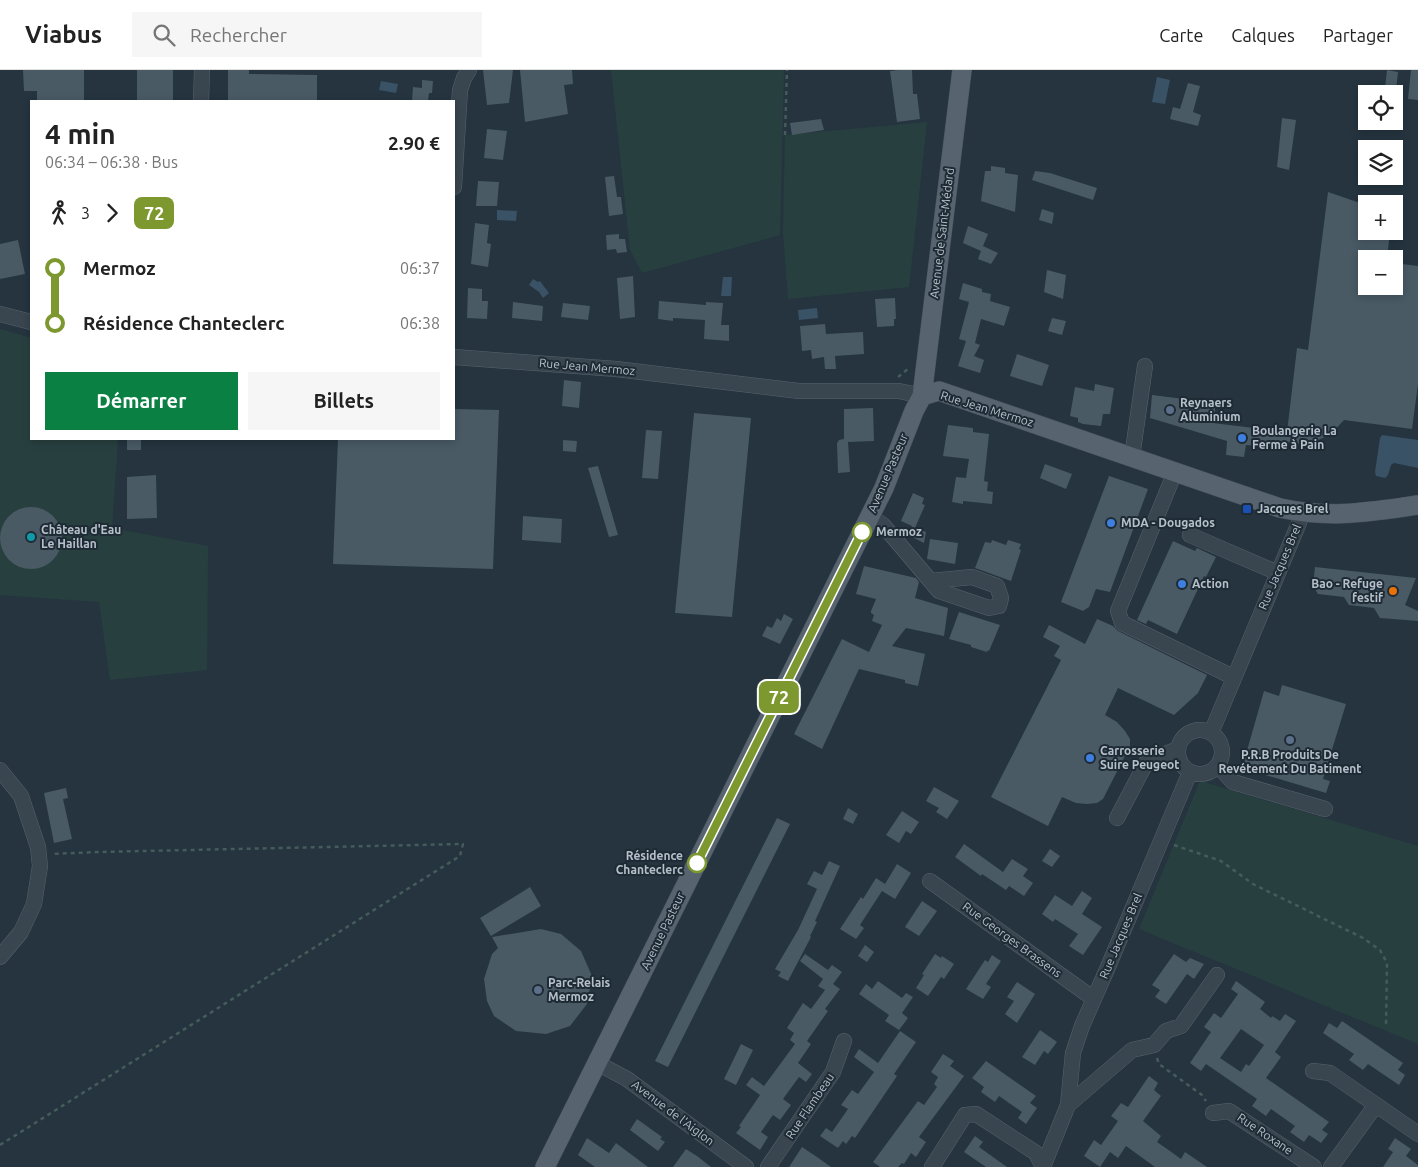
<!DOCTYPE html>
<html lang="fr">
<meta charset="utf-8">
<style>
body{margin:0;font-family:Ubuntu,sans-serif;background:#f6f6f6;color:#222;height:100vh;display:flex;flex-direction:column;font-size:19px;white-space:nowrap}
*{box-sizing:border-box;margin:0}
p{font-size:16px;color:#767676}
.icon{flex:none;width:28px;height:28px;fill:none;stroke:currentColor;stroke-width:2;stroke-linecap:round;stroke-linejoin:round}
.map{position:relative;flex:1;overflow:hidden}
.side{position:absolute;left:30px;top:30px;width:425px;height:340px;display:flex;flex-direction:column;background:#fff;border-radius:0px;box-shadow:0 2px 8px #0003}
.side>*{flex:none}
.badge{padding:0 10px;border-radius:8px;font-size:18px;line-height:32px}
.buttons{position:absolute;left:1358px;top:15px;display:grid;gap:10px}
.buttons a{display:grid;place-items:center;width:45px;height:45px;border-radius:0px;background:#fff;box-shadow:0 2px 8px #0003;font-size:25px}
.map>.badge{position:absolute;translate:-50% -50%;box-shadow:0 0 0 2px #fff}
.legs{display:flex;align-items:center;gap:8px;height:55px;padding:0 15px;font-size:16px}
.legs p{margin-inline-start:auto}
.overview{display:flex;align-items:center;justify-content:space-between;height:85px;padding:0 15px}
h1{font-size:28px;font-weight:600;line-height:38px}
.button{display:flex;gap:10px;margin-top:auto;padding:10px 15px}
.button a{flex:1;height:58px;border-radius:0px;background:#0b8043;color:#fff;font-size:20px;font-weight:600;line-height:58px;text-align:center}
.button a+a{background:#f6f6f6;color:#222}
ul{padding:0 15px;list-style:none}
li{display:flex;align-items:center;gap:18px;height:55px;font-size:19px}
li i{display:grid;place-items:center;width:8px;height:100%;margin:0 6px;background:currentColor}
li i::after{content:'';width:12px;height:12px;margin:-6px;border:4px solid;border-radius:50%;background:#fff}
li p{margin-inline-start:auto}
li:first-child i{background:linear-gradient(#0000 50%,currentColor 0)}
li:last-child i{background:linear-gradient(currentColor 50%,#0000 0)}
header{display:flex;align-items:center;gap:30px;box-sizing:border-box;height:70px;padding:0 25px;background:#fff;border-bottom:1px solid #e0e0e0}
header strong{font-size:24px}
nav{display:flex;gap:28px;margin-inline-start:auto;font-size:18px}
.search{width:350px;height:45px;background:#f6f6f6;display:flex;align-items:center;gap:12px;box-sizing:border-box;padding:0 18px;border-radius:0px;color:#767676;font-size:19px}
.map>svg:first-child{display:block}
</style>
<header>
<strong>Viabus</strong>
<div class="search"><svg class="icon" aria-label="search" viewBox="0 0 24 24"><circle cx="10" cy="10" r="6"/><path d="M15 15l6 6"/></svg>Rechercher</div>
<nav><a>Carte</a><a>Calques</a><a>Partager</a></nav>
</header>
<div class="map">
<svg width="1418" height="1097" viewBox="0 0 1418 1097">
<rect width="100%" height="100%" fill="#25343f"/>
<path fill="#27403f" d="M611 0H784L780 165 642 203 630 180Z
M927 52 909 217 788 229 783 163 785 65Z
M0 259 31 268V369H118L112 458 208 476 207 600 110 610 99 532 0 525Z
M1200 711 1418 776V974L1139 859Z"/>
<path fill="#395266" d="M1157 7 1170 10 1165 34 1152 32Z
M381 11 398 14 396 23 379 20Z
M497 140 517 141 516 151 497 150Z
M723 207H732L731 226H721Z
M533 209 538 212 540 211 549 223 543 228 539 222 529 215Z
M817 238 818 248 799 250 798 240Z
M1382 365 1418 370V398L1394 393 1391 395 1388 405 1385 408 1376 406 1375 402 1380 368Z"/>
<path fill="#495a65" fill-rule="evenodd" d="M23 0H84V31L37 30V21H24Z
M137 0H173V31H137Z
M228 0H249V4L317 5V31H228Z
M483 0H513L509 33 487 35Z
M520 0H572L573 14 564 15 568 44 525 52Z
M898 0H912L913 24H917L920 49 897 52 890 1Z
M1387 0 1398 2 1396 20 1385 18Z
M1411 0H1418V30L1408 29Z
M422 10 433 11 432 23H429L428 31H412L413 17 422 18Z
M1188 13 1200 16 1193 42 1201 45 1198 56 1170 49 1173 37 1180 39Z
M1282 48 1296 50 1289 100 1277 97Z
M821 49 824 60 792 65 790 53Z
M487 59 507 61 503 90 484 88Z
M991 96 1005 98V103L1018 105 1015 142 981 131 985 101H991Z
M1035 101 1050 103 1097 118 1093 130 1032 110Z
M614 106 617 127H621L623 144 609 146 605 107Z
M478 111 499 112 497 136H476Z
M1328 122 1366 135V161H1390L1387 189H1366V216H1394V193L1418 196V314L1412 359 1344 350 1331 364 1314 372 1302 374 1271 370 1270 377 1246 375 1244 387 1226 385 1227 371 1150 348 1152 325 1216 333 1213 353 1287 362 1297 278 1308 280Z
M1042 139 1054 143 1052 154 1039 150Z
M475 153 489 155 487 173 491 174 488 197 471 194Z
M968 156 988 164 983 176 998 183 991 194 978 189 981 181 963 173Z
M619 164V169H625L627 182 617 183 616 179 607 180 606 165Z
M18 170 25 204 0 209V174Z
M1047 200 1066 205 1063 229 1044 222Z
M633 206 635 247 620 249 617 208Z
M963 213 982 219V222L991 224 990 231 1010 237 1004 256 981 249 975 273 980 275 974 286 984 290 980 303 958 296 966 271 959 269 969 232 959 229Z
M468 218 482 219V231H488L487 249 467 248Z
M895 228 896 249H894V256L877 257 875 229Z
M659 231 706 235V232L723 233 721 255H729V271L704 269 705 250 673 248V251L658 249Z
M513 232 543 236 542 251 512 248Z
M563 233 590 236 588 250 561 247Z
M1052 248 1066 251 1062 265 1048 261Z
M825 254 826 264 863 262 864 284 835 286 836 299H825L824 287 812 289 811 280 802 281 800 256Z
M1017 284 1049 295 1042 316 1010 306Z
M564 310 581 312 579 338 562 336Z
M1095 314 1114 318 1110 344H1103L1101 356 1083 354 1078 352V348L1070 346 1075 317 1094 321Z
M873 338 874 371 848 372 850 402 838 403 837 373 839 370 844 369V339Z
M454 339 499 340 493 499 333 494 338 369H454Z
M694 343 751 348 732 547 675 543Z
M948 355 973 358V362L989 364 984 411 988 412 987 421 993 422 992 434 963 431V434L952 432 956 407 966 408 969 389 943 386Z
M646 360 662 361 658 409 642 408Z
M127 369H141V380H127Z
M563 370 577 371 576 382 563 381Z
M1045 394 1072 404 1066 419 1040 408Z
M598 396 618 465 609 467 588 398Z
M156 405 157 448 127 449V407Z
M1109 406 1148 419 1110 522 1096 519 1089 537 1083 541 1061 532Z
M913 423 924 428 922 434 925 435 915 458 926 462 924 473 908 465 912 456 901 451Z
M0 468a31 31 0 1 1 62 0a31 31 0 1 1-62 0Z
M523 446 562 449 561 473 522 470Z
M930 469 958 473 955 494 927 489Z
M992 470 1006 475 1008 470 1021 474 1019 479 1021 480 1011 511 975 498 985 472 991 473Z
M1173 471 1195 481 1197 478 1216 487 1206 507 1204 506 1177 564 1148 550 1146 554 1137 550Z
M864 496 916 508 919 512 915 528 948 538 944 566 906 558 892 576 925 584 918 616 905 613V610L859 599 822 679 794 664 842 569 869 582 882 555 872 551 874 545 871 543V541L876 529 856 524Z
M1315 497 1416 508 1405 535 1418 541V551L1380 548 1374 538 1349 535 1344 527 1318 524 1313 516Z
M959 542 1000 555 989 581 988 580 987 582 971 577V575L949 569Z
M784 544 793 549 780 574 762 566 767 556 772 558 777 548 781 551Z
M1097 549 1113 556 1118 561 1207 605 1198 623 1174 645 1118 618 1105 645 1117 652 1125 661 1130 669V676L1103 729 1097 733 1087 734 1076 733 1062 727 1048 756 991 727 1061 590 1054 586 1060 576 1043 567 1049 555 1085 574Z
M1282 615 1346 634 1323 709 1330 711 1326 723 1242 698 1264 621 1279 626Z
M934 717 959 731 947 749 936 742 939 738 926 731Z
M66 718 68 728 63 729 72 769 54 773 44 723Z
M848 738 858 744 853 754 843 749Z
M902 741 919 752 911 764 906 761 899 773 886 765Z
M777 748 790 754 668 997 655 991Z
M964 774 1003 802 1012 789 1028 799 1023 806 1033 813 1024 826 1009 816 1006 820 982 804 981 806 955 787Z
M1050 779 1060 786 1052 797 1042 791Z
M829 791 840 796 815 851 817 852 810 866 811 867 788 911 778 906 781 902 775 899 798 860 817 819 807 814 814 801 822 805Z
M897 794 911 803 895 829 882 821 860 855 864 858 856 869 840 859 861 827 863 829 876 808 885 814Z
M530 817 541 836 491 866 480 848Z
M1082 821 1092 828 1082 844 1102 857 1083 885 1069 876 1078 864 1055 849 1053 852 1042 844 1055 825 1072 836Z
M922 831 937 841 919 866 905 857Z
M541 859 561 864 581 881 592 906 587 934 570 956 546 964 516 961 494 946 487 931 484 909 492 884 498 878 492 867Z
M865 875 874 882 867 892 858 886Z
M805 884 828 900 832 895 842 902 833 914 840 919 825 939 828 941 807 971 811 974 798 993 812 1004 806 1012 799 1007 783 1029 791 1035 780 1050 773 1045 761 1062 768 1067 760 1080 736 1063 741 1057 739 1056 760 1025 746 1015 752 1007 764 1016 795 974 790 970 794 963 787 958 803 933 811 939 825 920 818 916 823 909 800 891Z
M935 884 941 888 942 886 954 894 944 909 941 907 928 926 916 918 924 905 922 904Z
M1174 884 1186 892 1190 888 1204 894 1194 909 1187 904 1166 934 1155 927 1160 920 1152 915Z
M992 885 1001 891 986 914 991 917 983 929 966 919 985 890 988 892Z
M878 911 902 928 906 923 913 927 902 943 908 948 899 960 885 951 889 945 859 924 866 914 872 919Z
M1236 911 1265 932 1260 939 1271 948 1272 946 1280 951 1285 944 1296 951 1275 982 1281 987 1266 1008 1329 1052 1322 1060 1328 1064 1321 1073 1309 1065 1304 1072 1290 1062 1295 1056 1271 1039 1266 1046 1252 1036 1257 1029 1206 994 1201 1001 1190 993 1211 962 1204 957 1214 943 1221 948 1238 924 1231 919ZM1241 959 1264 975 1249 996 1246 994 1241 1002 1220 988Z
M1017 912 1035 924 1017 953 1005 944 1014 931 1007 927Z
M1342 951 1403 993 1398 1000 1405 1005 1399 1015 1368 994 1363 1000 1349 990 1354 984 1323 963 1329 953 1337 958Z
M1040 960 1057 972 1048 984 1044 981 1035 995 1022 987Z
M900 961 916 972 894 1004 897 1006 855 1068 852 1066 846 1074 843 1071 838 1078 820 1066 826 1058 832 1062 848 1039 841 1035 852 1020 858 1024 874 1002 854 987 859 979 878 993Z
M741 974 753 980 736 1015 724 1009Z
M943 984 954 991 950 996 964 1006 919 1067 926 1072 916 1087 911 1083 904 1094 902 1093 898 1097H880L873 1092 918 1031 924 1035 937 1017 934 1014 938 1007 931 1002Z
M986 991 1036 1026 1030 1033 1037 1038 1026 1054 1018 1048 1022 1042 999 1026 995 1032 981 1022 984 1017 972 1008Z
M1149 1006 1158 1013 1154 1020 1161 1026 1143 1051 1161 1066 1157 1072 1170 1081 1181 1089 1185 1082 1207 1097H1155L1126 1076 1118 1088 1110 1082 1100 1097 1084 1086 1094 1070 1101 1075 1118 1051 1111 1046 1121 1033 1128 1037Z
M637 1049 662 1067 660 1069 665 1072 658 1081 630 1060Z
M975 1066 983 1072 979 1077 1007 1097H986L964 1082Z
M587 1068 609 1083 616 1073 648 1097H595L578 1085Z
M1395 1068 1411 1079 1406 1086 1418 1095V1097H1383L1393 1082 1388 1079Z
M802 1077 817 1087 831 1097H789Z
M686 1079 697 1086 711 1097H673Z"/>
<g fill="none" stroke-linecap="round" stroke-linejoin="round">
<g stroke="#57636d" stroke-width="16">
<path id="minor" d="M201 31 202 0
M454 117 460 20 464 8 469 0
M0 244 31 252
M454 287 616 299 799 321H899L922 326
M1132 387 1145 296
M1175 402 1118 541 1122 553 1233 607
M870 446 883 455 939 521 989 538 999 536 1001 528 997 516 972 507 931 511
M1190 465 1278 503
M1178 682a22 22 0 1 1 44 0a22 22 0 1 1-44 0Z
M1211 663 1299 453 1302 443
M1218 696 1233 712 1325 739
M0 700 21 726 38 777 40 796 34 834 21 862 0 887
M1117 748 1147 691 1178 679
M930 811 1094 929
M597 993 627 1009 746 1097
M1313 1001 1330 1003 1418 1064
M1068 1035 1132 980 1154 975 1166 961 1181 956 1217 905
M1213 1043 1229 1041 1314 1097
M768 1097 833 1002 844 971
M932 1097 965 1045 976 1044 1036 1083 1043 1097
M1043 1097 1068 1035 1073 983 1082 956 1108 897 1190 702
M1331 1097 1373 1039 1381 1038"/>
</g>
<g stroke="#45515b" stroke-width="20">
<path id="major" d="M922 326 939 321 1280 438C1331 449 1368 442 1418 435
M545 1097 884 418 914 341 922 326 962 0"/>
</g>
<path stroke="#455c5b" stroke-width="2.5" stroke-dasharray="4 4" stroke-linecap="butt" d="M785 65 787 0
M898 307 909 298
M1174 775 1221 791 1253 814 1363 868 1380 880 1387 893 1386 956
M1157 988 1159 994 1202 1025 1206 1031
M0 1075 460 786 463 774 98 782 51 784"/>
<use href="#minor" stroke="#39454f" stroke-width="15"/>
<use href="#major" stroke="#57646f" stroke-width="19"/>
</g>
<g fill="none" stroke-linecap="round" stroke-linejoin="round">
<g stroke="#fff" stroke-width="11">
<path id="line-1" d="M697 793 862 462"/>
</g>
<use href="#line-1" stroke="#7c982e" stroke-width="8"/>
</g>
<g fill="#5c6f8a" stroke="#1e2a34" stroke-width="2">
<circle cx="1170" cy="340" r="5"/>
<circle cx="1290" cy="670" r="5"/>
<circle cx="538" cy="920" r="5"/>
</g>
<g fill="#3f7fe0" stroke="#1e2a34" stroke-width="2">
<circle cx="1242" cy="368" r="5"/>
<circle cx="1111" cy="453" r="5"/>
<circle cx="1182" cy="514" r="5"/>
<circle cx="1090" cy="688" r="5"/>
</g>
<rect fill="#1a4fb4" stroke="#1e2a34" stroke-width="2" x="1242" y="434" width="10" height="10" rx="2.5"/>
<g fill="#fff" stroke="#7c982e" stroke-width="2.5">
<circle cx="862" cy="462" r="9"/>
<circle cx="697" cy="793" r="9"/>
</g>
<circle fill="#0f9aa8" stroke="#1e2a34" stroke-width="2" cx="31" cy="467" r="5"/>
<circle fill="#e8710a" stroke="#1e2a34" stroke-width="2" cx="1393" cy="521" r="5"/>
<g text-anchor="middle" stroke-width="4" stroke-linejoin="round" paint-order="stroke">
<g font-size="12" fill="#b5c0ca" stroke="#1e2a34">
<text transform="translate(942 163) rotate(-83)" y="4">Avenue de Saint-Médard</text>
<text transform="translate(587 297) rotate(5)" y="4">Rue Jean Mermoz</text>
<text transform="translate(987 339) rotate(17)" y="4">Rue Jean Mermoz</text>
<text transform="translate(888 403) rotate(-67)" y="4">Avenue Pasteur</text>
<text transform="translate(1280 497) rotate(-67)" y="4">Rue Jacques Brel</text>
<text transform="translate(663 861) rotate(-64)" y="4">Avenue Pasteur</text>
<text transform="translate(1121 866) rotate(-67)" y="4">Rue Jacques Brel</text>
<text transform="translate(1012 870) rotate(36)" y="4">Rue Georges Brassens</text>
<text transform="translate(810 1036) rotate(-56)" y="4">Rue Flambeau</text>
<text transform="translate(673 1043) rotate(37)" y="4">Avenue de l'Aiglon</text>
<text transform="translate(1265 1064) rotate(34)" y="4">Rue Roxane</text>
</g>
<g font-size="12" font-weight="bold" fill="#b5c0ca" stroke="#1e2a34" text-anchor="start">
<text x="1180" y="337">Reynaers<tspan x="1180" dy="14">Aluminium</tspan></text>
<text x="1252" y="365">Boulangerie La<tspan x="1252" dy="14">Ferme à Pain</tspan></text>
<text x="1257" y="443">Jacques Brel</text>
<text x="1121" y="457">MDA - Dougados</text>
<text x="41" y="464">Château d'Eau<tspan x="41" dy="14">Le Haillan</tspan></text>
<text x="1192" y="518">Action</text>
<text x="1383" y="518" text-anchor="end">Bao - Refuge<tspan x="1383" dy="14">festif</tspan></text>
<text x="1100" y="685">Carrosserie<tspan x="1100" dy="14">Suire Peugeot</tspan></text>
<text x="1290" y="689" text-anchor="middle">P.R.B Produits De<tspan x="1290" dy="14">Revétement Du Batiment</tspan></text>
<text x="548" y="917">Parc-Relais<tspan x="548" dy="14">Mermoz</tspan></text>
</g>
<g font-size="12" font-weight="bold" fill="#b5c0ca" stroke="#1e2a34" text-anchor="start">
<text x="876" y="466">Mermoz</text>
<text x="683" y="790" text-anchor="end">Résidence<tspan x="683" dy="14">Chanteclerc</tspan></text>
</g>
</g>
</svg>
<div class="buttons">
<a><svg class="icon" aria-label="locate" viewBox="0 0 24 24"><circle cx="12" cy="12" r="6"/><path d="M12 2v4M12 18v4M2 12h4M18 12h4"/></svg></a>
<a><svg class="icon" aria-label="layers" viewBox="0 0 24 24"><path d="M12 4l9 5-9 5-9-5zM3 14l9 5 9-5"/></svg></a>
<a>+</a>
<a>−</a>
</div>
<b class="badge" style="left:779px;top:627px;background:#7c982e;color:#fff">72</b>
<section class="side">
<div class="overview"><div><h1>4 min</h1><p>06:34 – 06:38 · Bus</p></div><b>2.90 €</b></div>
<div class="legs"><svg class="icon" aria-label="walk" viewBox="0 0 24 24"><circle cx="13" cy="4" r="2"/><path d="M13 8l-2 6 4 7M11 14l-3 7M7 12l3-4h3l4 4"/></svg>3<svg class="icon" aria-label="forward" viewBox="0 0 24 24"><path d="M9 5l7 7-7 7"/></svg><b class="badge" style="background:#7c982e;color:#fff">72</b></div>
<ul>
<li><i style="color:#7c982e"></i><b>Mermoz</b><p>06:37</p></li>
<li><i style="color:#7c982e"></i><b>Résidence Chanteclerc</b><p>06:38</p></li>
</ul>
<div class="button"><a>Démarrer</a><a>Billets</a></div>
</section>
</div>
